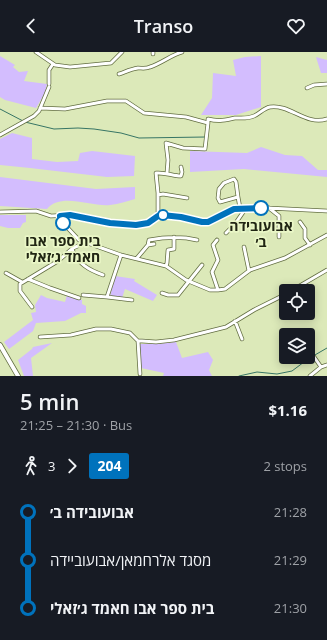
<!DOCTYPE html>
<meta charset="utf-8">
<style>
body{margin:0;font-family:"Open Sans","Noto Sans Hebrew",sans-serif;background:#242831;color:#f1f3f6;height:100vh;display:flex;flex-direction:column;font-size:15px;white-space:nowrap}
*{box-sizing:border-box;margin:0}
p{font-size:13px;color:#9ea1a6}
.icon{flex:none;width:22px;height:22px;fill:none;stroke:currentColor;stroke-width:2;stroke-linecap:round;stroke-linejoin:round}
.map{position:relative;height:324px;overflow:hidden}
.drawer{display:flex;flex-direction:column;background:#171b24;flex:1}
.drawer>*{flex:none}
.badge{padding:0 8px;border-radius:3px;font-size:14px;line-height:26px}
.tools{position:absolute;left:279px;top:232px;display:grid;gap:8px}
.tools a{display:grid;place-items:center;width:36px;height:36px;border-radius:4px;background:#171b24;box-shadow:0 2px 10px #0003;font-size:20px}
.map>.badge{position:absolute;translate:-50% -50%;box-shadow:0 0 0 2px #fff}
.legs{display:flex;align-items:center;gap:6px;height:44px;padding:0 20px;font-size:13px}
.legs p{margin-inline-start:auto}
.summary{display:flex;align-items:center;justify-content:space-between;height:68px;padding:0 20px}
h1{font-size:22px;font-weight:600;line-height:30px}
ul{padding:0 20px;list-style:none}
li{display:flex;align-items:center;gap:14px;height:48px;font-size:15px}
li i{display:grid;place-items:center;width:6px;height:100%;margin:0 5px;background:currentColor}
li i::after{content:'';width:10px;height:10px;margin:-5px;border:3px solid;border-radius:50%;background:#171b24}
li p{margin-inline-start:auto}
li:first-child i{background:linear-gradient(#0000 50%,currentColor 0)}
li:last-child i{background:linear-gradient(currentColor 50%,#0000 0)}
header{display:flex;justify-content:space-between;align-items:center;height:52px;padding:0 20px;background:#171b24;font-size:18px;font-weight:600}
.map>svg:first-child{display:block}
</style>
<header><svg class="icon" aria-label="back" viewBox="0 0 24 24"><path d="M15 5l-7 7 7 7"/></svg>Transo<svg class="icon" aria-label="heart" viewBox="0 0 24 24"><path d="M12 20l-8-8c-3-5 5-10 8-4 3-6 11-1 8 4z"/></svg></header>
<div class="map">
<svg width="327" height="324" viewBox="0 0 327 324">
<rect width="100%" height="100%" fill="#dce9b9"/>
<path fill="#d3bdfe" d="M0 4 15 13 13 15 19 20 28 19 24 29 47 32 45 41 36 56 5 48 0 45Z
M261 4V55L236 63H201L212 46 213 21 236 24 233 8 245 5Z
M316 5 327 8V21H321Z
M12 81 32 86V107L57 110 78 109 80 101 92 99 135 104 134 124 107 125 30 116 0 113V87Z
M261 95 285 103 302 104 318 118H327V125L244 117 190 120V99L247 101Z
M0 125 96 137 135 135V147C127 149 119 152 110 153 91 155 61 140 47 157L0 154Z
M0 163H26V170L23 171 20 176H8L0 174Z
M115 224 135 227 134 229 157 243 153 249 125 237 122 246 110 244Z
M41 243 47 246 65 250 67 243 82 248V252L86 254V261H81L65 269 36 271 33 279 9 297 4 290 33 268 31 261 36 260 35 253Z
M176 290 182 306 208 300 213 308 209 318 212 324H163L164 321 141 316 139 292H157Z
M52 291 31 306 33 324H24L18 308 32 297 33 295Z"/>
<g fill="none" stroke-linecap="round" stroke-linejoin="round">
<path stroke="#377565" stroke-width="1" d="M0 57 23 69
M25 70 54 77 78 76 94 77 121 81 139 86 206 85
M239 324 257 320 277 322 292 319 308 307 327 296"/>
<g stroke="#636e42" stroke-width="4.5">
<path id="minor" d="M36 0 55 13 70 15 111 11 122 0
M153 0V2
M119 22C125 20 131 17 138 16 142 16 146 17 150 15 162 11 171 3 182 0
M49 32V18L53 12
M307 36 314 33 327 32
M40 56 65 57 107 49H126L144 61 186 65 208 71 205 97 183 96 166 91 168 108 167 121
M208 71V67C219 70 225 68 235 66 242 66 247 67 254 64 259 62 264 56 270 55 290 52 306 74 327 67
M0 83 34 64 39 59 49 35
M158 143 163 142 187 146
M238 145 236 130 234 127 224 131 219 137 218 146 220 150 238 145 240 156
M269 156 279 164V185
M0 160 36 159 51 164 70 163 101 170 136 173 148 171 162 163 181 165 202 170H208L218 166 229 159 240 156H268L327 159
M60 164 64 172 79 188 121 203 166 214 186 228 210 238H218L225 237 250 218 285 206 327 183
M158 164V141L156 121C165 120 173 124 181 124L182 120 181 115
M300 170 305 177V186L310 193
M226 181 235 172 246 156
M217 188 213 193 218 208 212 220 218 238
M148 193 149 188C166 185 180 184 197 188
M244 195 249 219
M72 197C78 212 89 218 103 223
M121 203 107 245 132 248
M137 206 148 193 154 192
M166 214 167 211 168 198 174 197V185
M6 221 22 230
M28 227 50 236 79 246
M291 239 327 218
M162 241 168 243H178L202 213
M83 243 107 245
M32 255 20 239V232L58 209 73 196 85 191
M235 269 242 287
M40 285 71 283 96 277H111L130 281 138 289H142L156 290 174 288 226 275 254 258 286 242
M138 289 140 322
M308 299 312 302 321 315
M310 324 321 315 327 313"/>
</g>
<g stroke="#636e42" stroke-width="5.5">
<path id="major" d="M0 293 18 324"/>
</g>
<use href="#minor" stroke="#fff" stroke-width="3"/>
<use href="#major" stroke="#fff" stroke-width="4"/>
</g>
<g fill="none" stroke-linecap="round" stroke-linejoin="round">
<g stroke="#fff" stroke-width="9">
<path id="line-1" d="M63 171 60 164 70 163 110 171 136 173 148 171 158 164 162 163 181 165 202 170H208L234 157 261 156"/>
</g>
<use href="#line-1" stroke="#0072bc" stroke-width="6"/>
</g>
<g fill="#fff" stroke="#0072bc" stroke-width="2">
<circle cx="261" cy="156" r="7"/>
<circle cx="163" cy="163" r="5"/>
<circle cx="63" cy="171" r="7"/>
</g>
<g text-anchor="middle" stroke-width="3.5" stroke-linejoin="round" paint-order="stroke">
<g font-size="14" font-weight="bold" fill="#202513" stroke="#e9f6c6">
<text x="261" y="179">אבועובידה<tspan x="261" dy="16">ב׳</tspan></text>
<text x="63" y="194">בית ספר אבו<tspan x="63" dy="16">חאמד ג׳זאלי</tspan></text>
</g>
</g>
</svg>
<div class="tools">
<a><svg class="icon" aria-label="locate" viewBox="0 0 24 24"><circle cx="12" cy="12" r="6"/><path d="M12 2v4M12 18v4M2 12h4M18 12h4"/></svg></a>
<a><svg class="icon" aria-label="layers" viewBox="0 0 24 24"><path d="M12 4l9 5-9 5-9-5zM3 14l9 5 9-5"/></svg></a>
</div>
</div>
<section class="drawer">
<div class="summary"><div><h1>5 min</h1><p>21:25 – 21:30 · Bus</p></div><b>$1.16</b></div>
<div class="legs"><svg class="icon" aria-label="walk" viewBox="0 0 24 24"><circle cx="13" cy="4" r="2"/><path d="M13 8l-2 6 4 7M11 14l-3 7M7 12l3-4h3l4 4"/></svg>3<svg class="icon" aria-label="forward" viewBox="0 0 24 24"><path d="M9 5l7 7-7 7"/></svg><b class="badge" style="background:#0072bc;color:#fff">204</b><p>2 stops</p></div>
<ul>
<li><i style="color:#0072bc"></i><b>אבועובידה ב׳</b><p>21:28</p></li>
<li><i style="color:#0072bc"></i><span>מסגד אלרחמאן/אבועוביידה</span><p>21:29</p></li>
<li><i style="color:#0072bc"></i><b>בית ספר אבו חאמד ג׳זאלי</b><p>21:30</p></li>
</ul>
</section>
